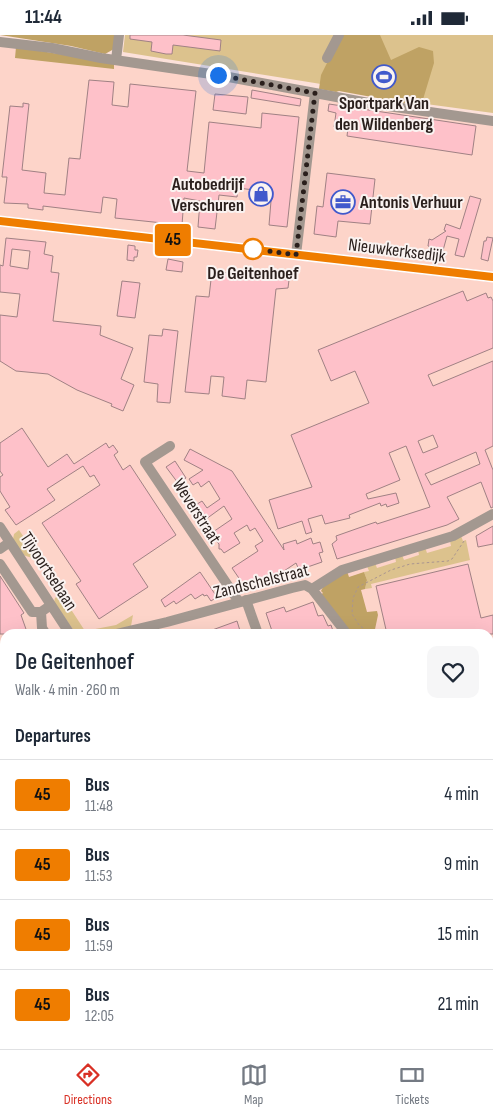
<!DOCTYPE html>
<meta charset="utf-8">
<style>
body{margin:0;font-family:"Sofia Sans Condensed",sans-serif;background:#f6f6f7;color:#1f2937;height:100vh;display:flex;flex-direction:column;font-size:19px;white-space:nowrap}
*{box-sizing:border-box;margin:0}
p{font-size:16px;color:#747a83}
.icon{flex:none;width:28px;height:28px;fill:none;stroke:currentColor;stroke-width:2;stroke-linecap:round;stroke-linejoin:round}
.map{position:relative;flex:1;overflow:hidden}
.side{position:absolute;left:0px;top:594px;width:494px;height:421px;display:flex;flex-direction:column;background:#fff;border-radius:15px 15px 0 0;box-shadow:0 5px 20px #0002}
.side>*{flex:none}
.badge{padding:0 10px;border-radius:4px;font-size:18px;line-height:32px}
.you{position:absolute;width:25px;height:25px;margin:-12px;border:4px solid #fff;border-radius:50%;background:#1a73e8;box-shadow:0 0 0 8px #1a73e833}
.map>.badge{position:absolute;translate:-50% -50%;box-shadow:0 0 0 2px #fff}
h2{padding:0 15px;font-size:19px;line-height:45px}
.round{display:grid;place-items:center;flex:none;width:52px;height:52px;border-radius:10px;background:#f6f6f7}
.headline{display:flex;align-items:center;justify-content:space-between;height:85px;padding:0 15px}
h1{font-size:24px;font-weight:600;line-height:38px}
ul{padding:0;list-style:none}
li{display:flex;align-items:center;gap:15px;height:70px;padding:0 15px;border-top:1px solid #e0e1e3}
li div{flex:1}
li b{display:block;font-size:19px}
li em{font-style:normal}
li .badge{min-width:55px;font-weight:700;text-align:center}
.status{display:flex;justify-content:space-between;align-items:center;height:35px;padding:0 25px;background:#fff;direction:ltr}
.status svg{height:14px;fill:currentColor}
.tab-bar{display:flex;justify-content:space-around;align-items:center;height:70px;border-top:1px solid #e0e1e3;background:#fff;font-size:14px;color:#747a83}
.tab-bar a{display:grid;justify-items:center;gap:2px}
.tab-bar .current{color:#d93025}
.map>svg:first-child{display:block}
</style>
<div class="status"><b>11:44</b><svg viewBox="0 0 49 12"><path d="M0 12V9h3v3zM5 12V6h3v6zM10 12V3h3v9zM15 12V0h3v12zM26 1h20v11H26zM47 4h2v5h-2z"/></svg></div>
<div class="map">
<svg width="493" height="1014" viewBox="0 0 493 1014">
<rect width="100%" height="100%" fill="#fce1da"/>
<path fill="#fdd4c9" d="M0 8 493 88V833H489V599H5V761L0 760Z"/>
<path fill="#dcc28d" d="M125 0H493V78L426 69 321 49 123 17Z
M19 495 36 520 32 523 23 520 13 504 14 499Z
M461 501 463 506 466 505 470 525 371 549 372 553 365 554 367 545 364 537 369 536 367 531 375 528 377 533 396 527 395 522 402 520 404 525 419 520 418 515 425 512 427 518 451 511 450 506Z
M61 559 85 596 116 590 133 580 131 591 99 599H76L54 567 55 563Z
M5 955V1010H109L113 1014H0V965Z
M152 1010H248L250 1014H160Z"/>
<path fill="#bfa264" d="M0 0H116L114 14 105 19 71 11Z
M341 0H380L391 25 419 12 433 16 434 28 421 71 339 56 336 57 319 54 321 40Z
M16 12 114 28V34L15 23Z
M347 536 349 542 364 537 367 545 365 554 361 555 367 577 377 576 378 580 374 599H351L320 560 323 558 321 556 323 552Z"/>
<path fill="#fec1c9" stroke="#a08184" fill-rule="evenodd" d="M130 0H183L221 5 220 16 173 10 172 19H166L151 16 152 7 130 4Z
M89 45 114 47 112 70 128 72 130 49 196 56 187 136 204 138 209 87 261 93 262 78 299 82 287 192 269 190 271 166 253 164 254 155 238 153 237 162 219 160 215 194 198 192 200 166 184 163 182 190 115 183 117 164 103 162 101 178 43 171V175L28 173V169L4 168 7 142H2L10 71 23 72V68L29 69 22 135 46 138 44 158 65 160 69 123 80 124Z
M252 55 301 64 300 71 251 63Z
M215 59 248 62 246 79 213 75Z
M329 69 476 91 472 120 347 101 348 93 334 92 336 78 328 76Z
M327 138 375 144 370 189 338 186 336 202 314 199 317 171 323 172Z
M470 161 481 164 464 222 455 220 459 204 447 201 442 219 430 216 431 212 428 211 429 204 432 205 446 196 444 195 446 189 460 194Z
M487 202 493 203 488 226 481 224 484 206H486Z
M6 203 46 207 44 219 53 221 51 237 59 238 53 286 101 291 100 300 133 313 121 344 134 350 123 376 111 371 112 369 77 355 48 339 16 336 0 326V280L17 282 20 259 0 257V230L3 231ZM12 214 30 216 28 234 10 231Z
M128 210 135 211V215H138L137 222H134V226L127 225Z
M168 224 183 227 182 237 166 235Z
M212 236 289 245 288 253 276 254 266 347 247 345 245 364 222 361 224 342 211 341 209 359 185 357 196 261 209 262Z
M122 246 140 248 135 283 117 281Z
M463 256 467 266 486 258 488 263 491 262 493 266V313L428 340 433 351 493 326V411L485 415 493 435V472L491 473 481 447 447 462 459 484 447 490 337 524 332 509 337 505 336 501 370 489 376 487 377 489 430 472 406 411 389 418 400 445 366 459 368 464 396 458 399 468 387 472 386 469 381 471 380 468 349 480 350 483 325 489 322 480 308 484 312 497 306 499 302 486 278 494 269 465 312 452 291 400 369 368 355 336 331 346 318 315ZM433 400 438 412 423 418 418 406ZM476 417 480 429 431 450 425 439Z
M163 294 178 296 170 368 157 367 158 349 144 347 149 300 162 301Z
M22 393 48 432 67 419 74 429 106 408 109 413 113 410 118 417 114 420 123 435 130 430 176 500 133 529 148 552 99 584 76 549 81 546 42 488 100 450 94 440 90 442 83 431 47 454 55 465 16 490 5 475 10 472 0 456V442L3 440 0 436V408Z
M190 414 232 436 284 515 283 509 296 505 297 509 311 503 313 509 320 507 323 517 319 518 322 527 299 535 296 528 275 542 273 539 261 547 258 544 245 552 232 533 258 516 255 511 263 506 255 493 250 496 247 490 234 498 240 508 224 518 221 514H219V509L210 499 232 484 224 471 202 487 198 482 200 480 194 471 202 466 207 473 220 464 209 446 201 452 198 447 193 450 189 444 203 435 184 425Z
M175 426 186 443 178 448 166 432Z
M493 491V509L478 512 476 501Z
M468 529 481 583 493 580V599H387L376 551Z
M200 537 217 562 211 566 207 560 204 561 203 559 195 564 191 559 176 569 174 566 165 572 161 565Z
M0 541 24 578 21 580 27 597 23 599H0Z
M313 567 318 581 323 580 328 591 331 590 334 599H273L266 578 284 572 286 577Z
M237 586 241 599H204V598Z"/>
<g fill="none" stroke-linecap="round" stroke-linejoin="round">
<path stroke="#aa9590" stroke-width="1" stroke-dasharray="2.5 2.5" stroke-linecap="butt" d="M371 599 359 590 352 579 353 563 358 552 391 535 410 529 448 526 452 524 464 506
M139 1010 147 1014
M250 1010 251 1014
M313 1010 315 1014
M119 1014 122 1010"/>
<path stroke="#a39890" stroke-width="10" d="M0 7 52 13 101 23 218 40 374 69 493 86
M327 23 339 0
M116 25 119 0
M0 186 493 242
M296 220 315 58
M170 411 145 427 239 567
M0 492 70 599
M0 514 10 507
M0 529 32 577H41L51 570
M312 554 347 599
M246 565 258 599
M41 577 42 593 46 599
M116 599 167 587 292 553 305 550 312 554 342 535 453 501 493 479
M0 759 5 760
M489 779 493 785
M489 836H493"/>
</g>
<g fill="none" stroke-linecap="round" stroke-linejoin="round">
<g stroke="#fff" stroke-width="11">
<path id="line" d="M0 186 493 242"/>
</g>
<use href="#line" stroke="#ef7d00" stroke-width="8"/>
<path stroke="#2a1f1c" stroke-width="5" stroke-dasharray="0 9" d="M218 40 315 58 296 220 253 214"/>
</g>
<defs>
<g id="stadium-ring" transform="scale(1.25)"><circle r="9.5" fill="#faf3f1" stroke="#4159cc" stroke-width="1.5"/><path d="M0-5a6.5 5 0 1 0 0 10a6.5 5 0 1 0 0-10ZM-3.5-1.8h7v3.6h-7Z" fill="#4159cc"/></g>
<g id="shop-ring" transform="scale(1.25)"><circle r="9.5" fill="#faf3f1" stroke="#4159cc" stroke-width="1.5"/><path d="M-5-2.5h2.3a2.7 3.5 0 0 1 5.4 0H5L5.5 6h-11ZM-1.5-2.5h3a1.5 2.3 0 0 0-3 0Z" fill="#4159cc"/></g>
<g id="office-ring" transform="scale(1.25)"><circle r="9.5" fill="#faf3f1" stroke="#4159cc" stroke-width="1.5"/><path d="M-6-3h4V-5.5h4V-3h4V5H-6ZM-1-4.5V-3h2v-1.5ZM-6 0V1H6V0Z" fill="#4159cc"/></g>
</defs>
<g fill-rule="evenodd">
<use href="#stadium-ring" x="384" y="42"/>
<use href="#shop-ring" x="261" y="159"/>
<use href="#office-ring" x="343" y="167"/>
</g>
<circle fill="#fff" stroke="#ef7d00" stroke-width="2.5" cx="253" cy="214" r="10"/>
<g text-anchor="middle" stroke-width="4" stroke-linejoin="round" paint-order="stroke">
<g font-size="18" font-weight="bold" fill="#2a1f1c" stroke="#faf3f1">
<text x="384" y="74">Sportpark Van<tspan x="384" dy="21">den Wildenberg</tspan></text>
<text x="244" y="155" text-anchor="end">Autobedrijf<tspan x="244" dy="21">Verschuren</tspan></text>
<text x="360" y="173" text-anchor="start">Antonis Verhuur</text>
</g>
<g font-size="18" fill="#2a1f1c" stroke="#faf3f1">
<text transform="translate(397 215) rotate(7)" y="6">Nieuwkerksedijk</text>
<text transform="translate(197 476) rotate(57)" y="6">Weverstraat</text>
<text transform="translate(49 536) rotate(57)" y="6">Tijvoortsebaan</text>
<text transform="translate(261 546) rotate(-14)" y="6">Zandschelstraat</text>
</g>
<g font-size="18" font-weight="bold" fill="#2a1f1c" stroke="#faf3f1">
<text x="253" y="244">De Geitenhoef</text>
</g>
</g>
</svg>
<div class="you" style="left:218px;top:40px"></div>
<b class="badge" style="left:173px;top:205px;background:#ef7d00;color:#111">45</b>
<section class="side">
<div class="headline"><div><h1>De Geitenhoef</h1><p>Walk · 4 min · 260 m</p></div><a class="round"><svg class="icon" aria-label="heart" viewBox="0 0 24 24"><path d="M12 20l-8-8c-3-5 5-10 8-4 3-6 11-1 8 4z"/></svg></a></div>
<h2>Departures</h2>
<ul>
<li><span class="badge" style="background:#ef7d00;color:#111">45</span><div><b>Bus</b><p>11:48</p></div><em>4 min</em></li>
<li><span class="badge" style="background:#ef7d00;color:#111">45</span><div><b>Bus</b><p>11:53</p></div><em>9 min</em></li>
<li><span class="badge" style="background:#ef7d00;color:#111">45</span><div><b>Bus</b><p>11:59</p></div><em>15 min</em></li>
<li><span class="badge" style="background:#ef7d00;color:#111">45</span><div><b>Bus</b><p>12:05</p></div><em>21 min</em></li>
</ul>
</section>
</div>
<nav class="tab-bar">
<a class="current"><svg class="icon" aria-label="directions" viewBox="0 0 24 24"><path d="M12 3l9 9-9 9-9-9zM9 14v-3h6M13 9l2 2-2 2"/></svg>Directions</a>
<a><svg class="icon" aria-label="map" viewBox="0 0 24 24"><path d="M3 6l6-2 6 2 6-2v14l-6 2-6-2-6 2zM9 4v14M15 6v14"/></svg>Map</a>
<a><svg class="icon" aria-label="tickets" viewBox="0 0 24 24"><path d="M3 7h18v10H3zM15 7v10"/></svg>Tickets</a>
</nav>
